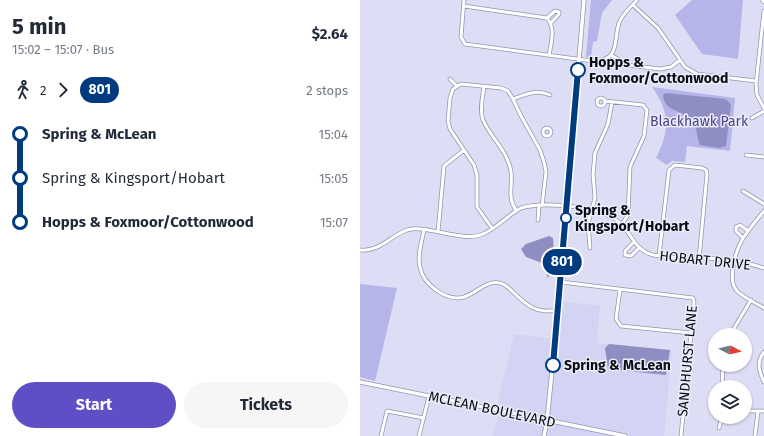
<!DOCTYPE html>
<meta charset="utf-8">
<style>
body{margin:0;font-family:"Fira Sans",sans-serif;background:#f6f6f7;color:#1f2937;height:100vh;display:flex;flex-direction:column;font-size:15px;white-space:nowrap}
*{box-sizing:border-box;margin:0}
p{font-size:13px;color:#747a83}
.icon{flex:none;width:22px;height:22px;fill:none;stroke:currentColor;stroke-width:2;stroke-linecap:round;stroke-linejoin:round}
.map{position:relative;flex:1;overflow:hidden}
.side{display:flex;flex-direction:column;background:#fff;width:360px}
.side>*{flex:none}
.badge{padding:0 8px;border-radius:13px;font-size:14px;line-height:26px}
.needle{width:26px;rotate:97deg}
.tools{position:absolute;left:348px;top:328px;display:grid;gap:8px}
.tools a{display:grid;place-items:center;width:44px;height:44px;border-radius:50%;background:#fff;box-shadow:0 1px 3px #0004;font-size:20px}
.map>.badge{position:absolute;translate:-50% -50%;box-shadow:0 0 0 2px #fff}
.legs{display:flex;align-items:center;gap:6px;height:44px;padding:0 12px;font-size:13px}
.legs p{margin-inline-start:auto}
.headline{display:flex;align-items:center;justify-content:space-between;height:68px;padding:0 12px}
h1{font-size:22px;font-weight:700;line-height:30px}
.action{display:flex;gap:8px;margin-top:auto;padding:8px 12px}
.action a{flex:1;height:46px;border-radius:24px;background:#5f4fc7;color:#fff;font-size:16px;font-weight:700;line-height:46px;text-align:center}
.action a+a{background:#f6f6f7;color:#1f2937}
ul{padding:0 12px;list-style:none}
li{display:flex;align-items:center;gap:14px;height:44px;font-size:15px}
li i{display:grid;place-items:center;width:6px;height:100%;margin:0 5px;background:currentColor}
li i::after{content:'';width:10px;height:10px;margin:-5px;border:3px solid;border-radius:50%;background:#fff}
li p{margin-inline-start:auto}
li:first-child i{background:linear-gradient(#0000 50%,currentColor 0)}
li:last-child i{background:linear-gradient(currentColor 50%,#0000 0)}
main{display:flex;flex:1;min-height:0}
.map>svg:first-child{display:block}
</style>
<main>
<section class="side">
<div class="headline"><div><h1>5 min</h1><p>15:02 – 15:07 · Bus</p></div><b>$2.64</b></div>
<div class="legs"><svg class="icon" aria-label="walk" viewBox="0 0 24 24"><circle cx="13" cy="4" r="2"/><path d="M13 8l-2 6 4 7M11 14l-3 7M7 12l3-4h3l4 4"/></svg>2<svg class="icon" aria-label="forward" viewBox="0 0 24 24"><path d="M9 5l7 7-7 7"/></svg><b class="badge" style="background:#003b80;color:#fff">801</b><p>2 stops</p></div>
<ul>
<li><i style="color:#003b80"></i><b>Spring &amp; McLean</b><p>15:04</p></li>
<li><i style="color:#003b80"></i><span>Spring &amp; Kingsport/Hobart</span><p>15:05</p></li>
<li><i style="color:#003b80"></i><b>Hopps &amp; Foxmoor/Cottonwood</b><p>15:07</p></li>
</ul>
<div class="action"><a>Start</a><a>Tickets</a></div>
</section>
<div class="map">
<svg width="404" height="436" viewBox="0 0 404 436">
<rect width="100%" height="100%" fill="#dddef6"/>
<path fill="#d3d3f3" d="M200 301 240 306 237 343 312 350 304 436H271L188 420Z
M154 334 194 339 186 419 136 409Z
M139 413 186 422 182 436H133Z
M188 422 261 436H185Z"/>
<path fill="#b5b5e9" d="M231 0H252L242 13 237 41 233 42 231 57H226Z
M332 0H383L378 59 342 54 315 15Z
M292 87 375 98 370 151 327 146 325 162 312 161 307 165 296 158C310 131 310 112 292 87Z
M0 284 37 288 15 381 0 377Z"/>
<path fill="#8f8ec3" d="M306 93 365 99 369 102 371 105 366 146 359 148 340 145C336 137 338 125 330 118 320 110 304 111 303 95Z
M189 236 193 238C194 248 194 269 188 278L182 263 166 257 161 249 166 244Z
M249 344 310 350 306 375 248 369 245 348Z"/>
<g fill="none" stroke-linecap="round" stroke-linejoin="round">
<g stroke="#9495ac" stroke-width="4.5">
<path id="minor" d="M104 0 101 37 105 44 232 61C261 61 253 42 259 23 262 14 271 7 277 0
M402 0 404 2
M273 5 298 28 325 67 337 74 396 81
M104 6 187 18C196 28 191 43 189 56
M404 11 396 84 397 95 404 108
M187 18 195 11 199 12V14L191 23
M251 55 268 65 300 69 311 67 320 60
M90 79 97 86
M124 86C123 96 119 110 123 120 131 138 147 150 151 171 153 186 147 198 156 210
M237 102a4 4 0 1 1 8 0a4 4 0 1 1-8 0Z
M153 99C166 94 177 89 190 95
M245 101 283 105 287 110 284 136 270 167 268 215 262 224
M392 118 404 111
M183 132a4 4 0 1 1 8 0a4 4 0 1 1-8 0Z
M386 155 404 157
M383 191 404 204
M404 211C388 231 377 241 373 267 372 276 371 284 377 291 384 298 396 303 404 308
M178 220 179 205
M132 228 117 207V175L114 165 90 129 88 121 90 98 93 89 101 84 141 88 148 91 153 99 161 116 180 150 184 162 186 172 182 206
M64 230C62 241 57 255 60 267 63 284 86 302 104 297 117 293 126 280 140 283 145 284 149 288 153 292 167 306 177 314 198 310
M78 232 84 166 104 150
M382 237 376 231V227L380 225 387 230
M274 242 265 251V255L271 256 279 248
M230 248 228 223 235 198 233 174 235 153 248 124 252 102
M0 250C20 252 30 236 47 230 67 224 102 243 123 234 137 228 148 215 161 208 184 201 244 206 261 224 272 235 275 250 293 255 311 259 329 258 347 258 366 259 386 262 404 268
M299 256 309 170 315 165 342 168 346 170 347 174 339 259
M201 282 333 298 334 302 321 436
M260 290 256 319 261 326 331 333
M370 335 391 300
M404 352C396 362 399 371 404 382
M362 387 363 365
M385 411H404
M359 428 362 417
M395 435 398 412
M21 436 27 411 64 418
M59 436 69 396"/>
</g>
<g stroke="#9495ac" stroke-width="5">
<path id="major" d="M0 382 265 436
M184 436 187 421 198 310 224 0"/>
</g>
<use href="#minor" stroke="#fff" stroke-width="3"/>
<use href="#major" stroke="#fff" stroke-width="3.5"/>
</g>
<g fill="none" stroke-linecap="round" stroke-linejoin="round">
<g stroke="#fff" stroke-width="9">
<path id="line-1" d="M193 365 218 70"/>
</g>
<use href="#line-1" stroke="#003b80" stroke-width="6"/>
</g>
<g fill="#fff" stroke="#003b80" stroke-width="2">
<circle cx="218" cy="70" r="7"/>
<circle cx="206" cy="218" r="5"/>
<circle cx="193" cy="365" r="7"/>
</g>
<g text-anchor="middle" stroke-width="3" stroke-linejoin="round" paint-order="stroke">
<g font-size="14" font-weight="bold" fill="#0c0c14" stroke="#ebecfb" text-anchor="start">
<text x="229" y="67">Hopps &amp;<tspan x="229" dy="16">Foxmoor/Cottonwood</tspan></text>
<text x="215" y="215">Spring &amp;<tspan x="215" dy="16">Kingsport/Hobart</tspan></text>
<text x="204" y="370">Spring &amp; McLean</text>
</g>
<g font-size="14" fill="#494486" stroke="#ebecfb">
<text x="339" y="126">Blackhawk Park</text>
</g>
<g font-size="14" fill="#0c0c14" stroke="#ebecfb">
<text transform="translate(345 260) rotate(6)" y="5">HOBART DRIVE</text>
<text transform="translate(327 361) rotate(-85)" y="5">SANDHURST LANE</text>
<text transform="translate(132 409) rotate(12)" y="5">MCLEAN BOULEVARD</text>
</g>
</g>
</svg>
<div class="tools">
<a><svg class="needle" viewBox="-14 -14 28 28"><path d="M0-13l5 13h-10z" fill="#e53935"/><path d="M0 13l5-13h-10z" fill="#747a83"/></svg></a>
<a><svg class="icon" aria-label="layers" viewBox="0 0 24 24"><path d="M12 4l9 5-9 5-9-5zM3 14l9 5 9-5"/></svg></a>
</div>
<b class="badge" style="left:202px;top:262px;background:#003b80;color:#fff">801</b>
</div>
</main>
